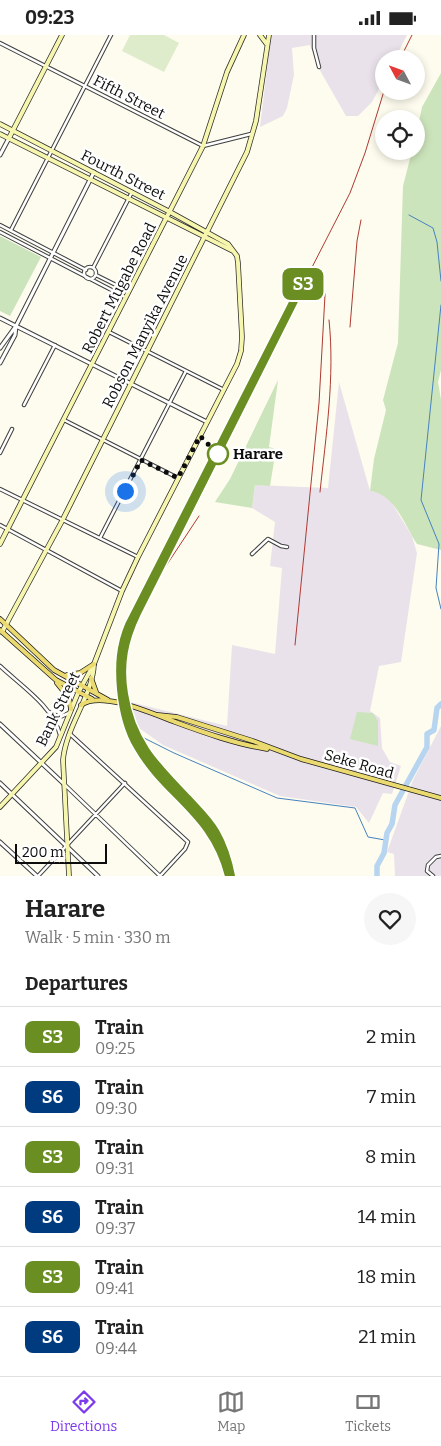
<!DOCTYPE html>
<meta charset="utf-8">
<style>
body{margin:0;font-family:Bitter,serif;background:#f6f6f6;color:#222;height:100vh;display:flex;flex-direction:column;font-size:19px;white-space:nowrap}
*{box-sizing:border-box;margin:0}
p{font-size:16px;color:#767676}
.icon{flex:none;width:28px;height:28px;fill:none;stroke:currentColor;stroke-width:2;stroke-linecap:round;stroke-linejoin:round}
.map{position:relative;height:841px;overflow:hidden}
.drawer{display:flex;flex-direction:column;background:#fff;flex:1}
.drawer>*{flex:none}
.badge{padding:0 10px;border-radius:8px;font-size:18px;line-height:32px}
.needle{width:32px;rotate:311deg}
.tools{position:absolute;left:375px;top:15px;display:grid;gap:10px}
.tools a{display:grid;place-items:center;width:50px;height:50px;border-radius:50%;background:#fff;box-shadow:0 2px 8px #0003;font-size:25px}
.scale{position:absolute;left:15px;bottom:12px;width:92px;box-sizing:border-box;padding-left:5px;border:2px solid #0c0c0c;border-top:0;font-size:14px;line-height:18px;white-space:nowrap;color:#0c0c0c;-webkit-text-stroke:4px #fff;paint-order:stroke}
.you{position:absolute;width:25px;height:25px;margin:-12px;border:4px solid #fff;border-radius:50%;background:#1a73e8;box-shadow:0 0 0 8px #1a73e833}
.map>.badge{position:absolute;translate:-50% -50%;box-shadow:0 0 0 2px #fff}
h2{padding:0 25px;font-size:19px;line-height:45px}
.round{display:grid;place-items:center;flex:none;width:52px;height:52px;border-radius:26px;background:#f6f6f6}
.overview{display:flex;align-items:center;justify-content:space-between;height:85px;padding:0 25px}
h1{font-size:24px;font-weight:700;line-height:38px}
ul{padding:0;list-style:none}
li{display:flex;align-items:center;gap:15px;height:60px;padding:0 25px;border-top:1px solid #e0e0e0}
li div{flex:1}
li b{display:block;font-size:19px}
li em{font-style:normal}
li .badge{min-width:55px;font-weight:700;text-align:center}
.status{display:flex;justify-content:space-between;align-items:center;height:35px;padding:0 25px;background:#fff;direction:ltr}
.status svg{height:14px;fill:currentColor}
.dock{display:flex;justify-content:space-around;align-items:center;height:70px;border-top:1px solid #e0e0e0;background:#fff;font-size:14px;color:#767676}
.dock a{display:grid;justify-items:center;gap:2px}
.dock .selected{color:#7c3aed}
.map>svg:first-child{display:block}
</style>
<div class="status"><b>09:23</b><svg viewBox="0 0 49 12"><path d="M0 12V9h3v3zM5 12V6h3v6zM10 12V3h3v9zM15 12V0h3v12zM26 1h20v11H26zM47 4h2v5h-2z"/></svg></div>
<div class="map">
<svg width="441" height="841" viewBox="0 0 441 841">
<rect width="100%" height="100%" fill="#fdfcee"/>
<path fill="#eae2ea" d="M271 0H407L395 24H384V45L372 67 358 81H346L318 32 310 10 292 13 294 40 287 73 283 81 260 92Z
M339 347 370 456 378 457 390 465 412 501 417 518 401 627 379 631 370 676 380 683 382 713 390 727 401 731 392 759 383 758 369 788 356 772 280 761 163 710 132 688 126 666 227 691 232 610 275 619 282 533 270 531 275 487 252 473 255 450 328 453Z
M441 691V841H395L394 819 387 817 413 745Z"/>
<path fill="#cce4bb" d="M441 38V335L438 347 441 365V515L417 509C405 491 395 459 370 456L374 424 386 375 383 365 398 308 403 151 412 116H416V101L422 72Z
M0 201 41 222 10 281 0 276Z
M278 345 269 412 276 414 270 451 255 450 252 473 215 467 230 444Z
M357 677 373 678 378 686V711L350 704Z"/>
<path fill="#deeccc" d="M130 0H164L179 8 164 37 122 16Z"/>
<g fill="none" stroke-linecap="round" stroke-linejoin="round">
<path stroke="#4682bf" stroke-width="1" d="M409 180 433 193 437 207 441 246
M441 270 421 465 439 509 436 553 441 574
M140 701 174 718 277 763 355 773 368 802 385 805"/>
<path stroke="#b7d5f0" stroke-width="5.5" d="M377 841V831L384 818 387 798 392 789 395 770 427 712V699L434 695 437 673 441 669"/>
<g stroke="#3f3f3f" stroke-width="4.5">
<path id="minor" d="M314 0V13L319 32
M0 8 203 111 251 99
M0 190 86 235
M11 195 111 0
M0 197 125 262
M84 238a6 6 0 1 1 12 0a6 6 0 1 1-12 0Z
M93 233 132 157
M96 240 128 256
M109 297 224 355
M24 370 55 310
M64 385 178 443
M0 418 12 394
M0 454 138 522
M0 490 122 556
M100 503 186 336
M252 519 268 504 281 511 287 512
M0 631C20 650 54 672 60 700
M49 677 60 682 69 678
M70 699 188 807 185 814 160 841
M65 750 160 841
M38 841 125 748
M433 841 427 836 428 830 436 822 441 821"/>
</g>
<g stroke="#3f3f3f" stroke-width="5">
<path id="tertiary" d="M0 120 9 103
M0 283 207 387
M0 313 16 291 94 137
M0 328 15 300 16 291
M0 689 64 749
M0 748 98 841
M0 807 37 841"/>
</g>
<g stroke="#2e2e2e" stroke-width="5.5">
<path id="secondary" d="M260 0 266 8
M0 89 170 177 228 209 237 221 238 228 242 302 241 316 237 329 138 522 122 556 94 629 78 658 56 712 0 772
M0 99 233 216
M9 103 62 0
M0 509 203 111 227 37 244 0
M2 597 62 486 247 117 256 86 269 0
M69 841 63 725C66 691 93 660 94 629"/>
</g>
<g stroke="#1d1d1d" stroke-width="5.5">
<path id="primary" d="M0 584 54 635 108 665
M0 595 56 645 92 664
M67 640 80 638 94 629
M91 643 96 657
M57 648 69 663 71 674
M81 670C102 655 153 679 175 687 205 698 236 709 267 714
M158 680 177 682 253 706 301 724 441 763"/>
</g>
<use href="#minor" stroke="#fff" stroke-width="2.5"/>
<use href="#tertiary" stroke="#fff" stroke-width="3"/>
<use href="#secondary" stroke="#f7f6af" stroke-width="4"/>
<use href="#primary" stroke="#ebda70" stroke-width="4"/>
<path stroke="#ae3a32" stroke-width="1" d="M400 24 412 0
M350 292 357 206 361 185
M320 457C326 400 335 342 329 285
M164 534 199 481
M295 610 319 368 325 260 323 249
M229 841C213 777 167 762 138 712 127 694 123 674 121 654 119 631 121 611 129 590L350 158 365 118 384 56"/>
</g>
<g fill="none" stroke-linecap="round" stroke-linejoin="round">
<g stroke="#fff" stroke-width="11">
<path id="line" d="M229 841C213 777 167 762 138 712 127 694 123 674 121 654 119 631 120 611 129 590L303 248 137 578C124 605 119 629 124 659 131 706 155 730 187 763 197 774 209 785 216 798 224 812 228 826 231 841"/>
</g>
<use href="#line" stroke="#6b8e23" stroke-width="8"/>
<path stroke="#0c0c0c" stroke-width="5" stroke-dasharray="0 9" d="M125 456 141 425 178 443 200 401 218 419"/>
</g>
<circle fill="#fff" stroke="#6b8e23" stroke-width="2.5" cx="218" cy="419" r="10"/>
<g text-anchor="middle" stroke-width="5" stroke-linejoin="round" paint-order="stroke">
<g font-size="15" fill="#0c0c0c" stroke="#fff">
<text transform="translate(129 62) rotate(27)" y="5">Fifth Street</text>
<text transform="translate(123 140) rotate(27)" y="5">Fourth Street</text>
<text transform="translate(119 253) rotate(-63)" y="5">Robert Mugabe Road</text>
<text transform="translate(145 296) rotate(-63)" y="5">Robson Manyika Avenue</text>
<text transform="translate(58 674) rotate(-64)" y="5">Bank Street</text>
<text transform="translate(359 729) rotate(16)" y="5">Seke Road</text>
</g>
<g font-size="15" font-weight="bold" fill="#0c0c0c" stroke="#fff" text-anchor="start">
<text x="233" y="424">Harare</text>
</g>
</g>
</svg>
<div class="tools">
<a><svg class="needle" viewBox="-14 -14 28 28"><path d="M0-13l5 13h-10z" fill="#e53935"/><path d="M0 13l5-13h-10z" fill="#767676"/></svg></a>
<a><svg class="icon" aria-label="locate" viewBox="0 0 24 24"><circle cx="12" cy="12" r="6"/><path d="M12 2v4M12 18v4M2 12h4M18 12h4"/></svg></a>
</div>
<div class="scale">200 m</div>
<div class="you" style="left:125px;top:456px"></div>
<b class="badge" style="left:303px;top:249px;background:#6b8e23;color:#fff">S3</b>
</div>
<section class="drawer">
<div class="overview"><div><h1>Harare</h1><p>Walk · 5 min · 330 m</p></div><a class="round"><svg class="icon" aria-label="heart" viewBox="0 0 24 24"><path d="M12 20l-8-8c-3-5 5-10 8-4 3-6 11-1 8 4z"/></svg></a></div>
<h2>Departures</h2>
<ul>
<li><span class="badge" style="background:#6b8e23;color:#fff">S3</span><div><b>Train</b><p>09:25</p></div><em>2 min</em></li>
<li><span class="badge" style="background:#003b80;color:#fff">S6</span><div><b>Train</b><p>09:30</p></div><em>7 min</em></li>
<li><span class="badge" style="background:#6b8e23;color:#fff">S3</span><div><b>Train</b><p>09:31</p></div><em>8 min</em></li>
<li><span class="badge" style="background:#003b80;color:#fff">S6</span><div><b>Train</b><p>09:37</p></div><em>14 min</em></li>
<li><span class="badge" style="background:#6b8e23;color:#fff">S3</span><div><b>Train</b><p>09:41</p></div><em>18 min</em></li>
<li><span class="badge" style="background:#003b80;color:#fff">S6</span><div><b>Train</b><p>09:44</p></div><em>21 min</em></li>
</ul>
</section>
<nav class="dock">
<a class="selected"><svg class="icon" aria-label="directions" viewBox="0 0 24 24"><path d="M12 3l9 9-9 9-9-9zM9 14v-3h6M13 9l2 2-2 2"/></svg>Directions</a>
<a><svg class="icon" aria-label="map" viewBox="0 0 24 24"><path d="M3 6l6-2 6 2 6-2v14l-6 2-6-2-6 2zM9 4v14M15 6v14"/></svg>Map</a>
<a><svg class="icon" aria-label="tickets" viewBox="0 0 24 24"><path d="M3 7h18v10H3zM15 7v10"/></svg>Tickets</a>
</nav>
